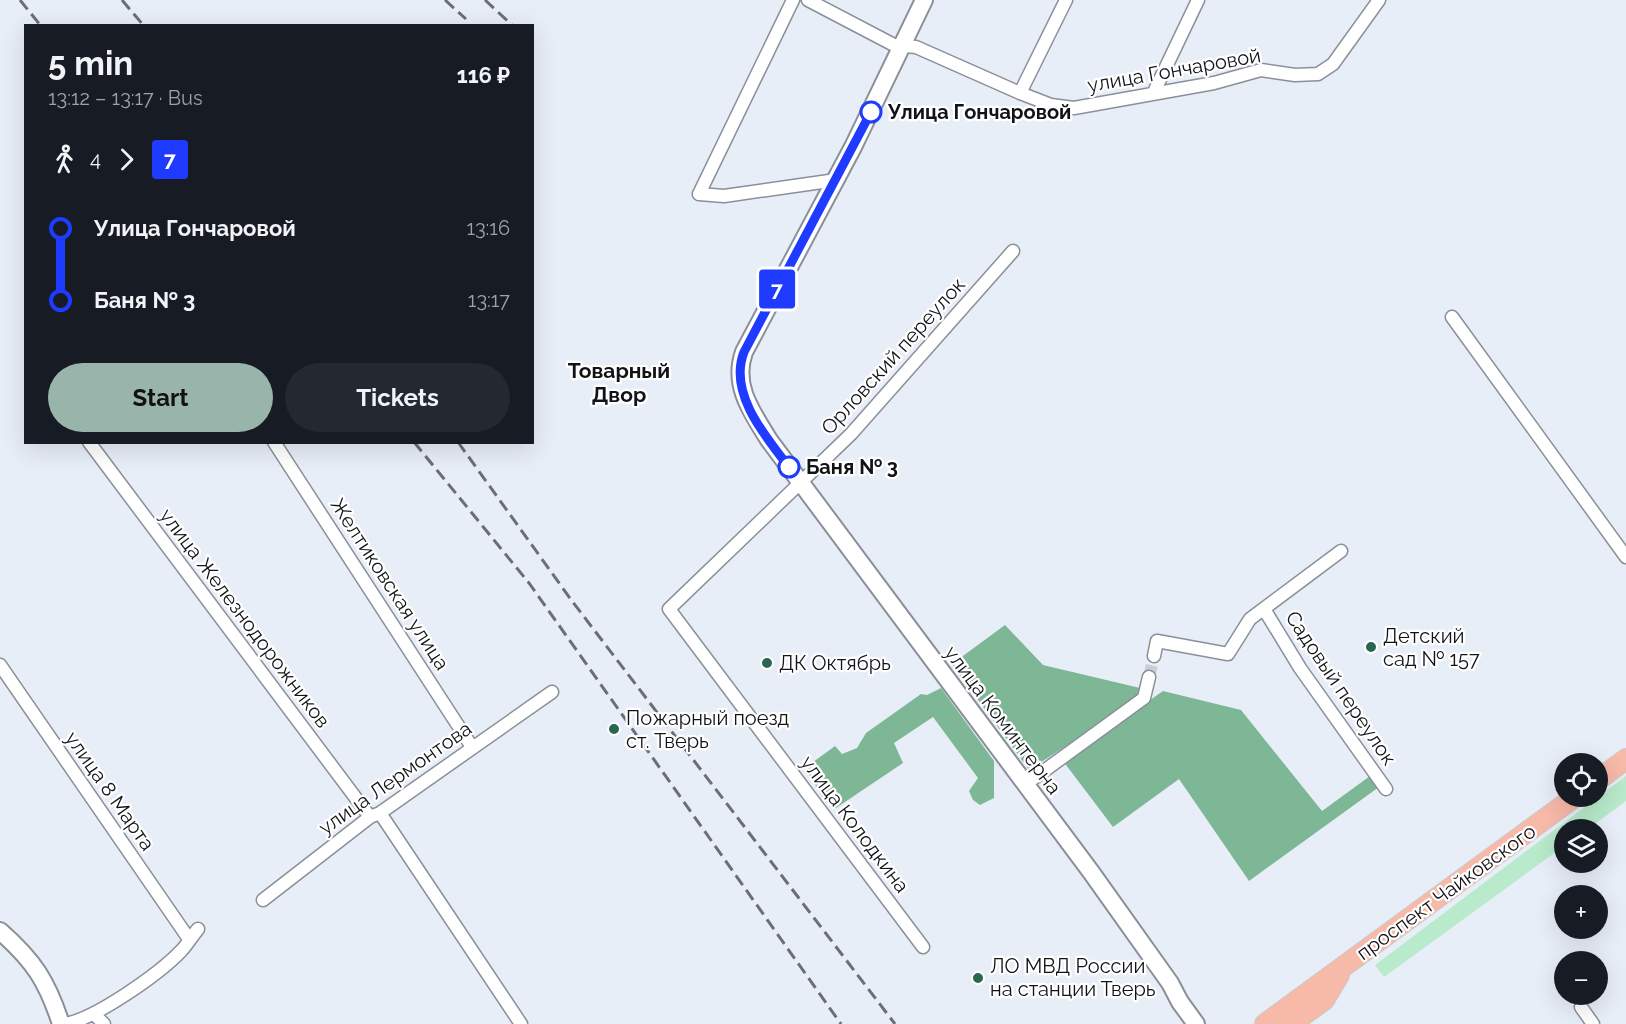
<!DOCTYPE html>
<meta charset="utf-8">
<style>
body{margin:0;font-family:Raleway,sans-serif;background:#242831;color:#f1f3f6;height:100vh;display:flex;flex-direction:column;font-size:22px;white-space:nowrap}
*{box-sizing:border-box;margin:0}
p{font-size:20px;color:#9ea1a6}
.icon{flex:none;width:33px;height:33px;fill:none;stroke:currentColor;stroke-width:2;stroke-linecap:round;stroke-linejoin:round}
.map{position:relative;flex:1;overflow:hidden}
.sheet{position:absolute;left:24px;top:24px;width:510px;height:420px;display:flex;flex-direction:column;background:#171b24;border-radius:0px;box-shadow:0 6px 24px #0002}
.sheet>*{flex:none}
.badge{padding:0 12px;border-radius:4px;font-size:21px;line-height:39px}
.controls{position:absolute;left:1554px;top:753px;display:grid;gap:12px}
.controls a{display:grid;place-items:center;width:54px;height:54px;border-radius:50%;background:#171b24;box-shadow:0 6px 24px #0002;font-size:30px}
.map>.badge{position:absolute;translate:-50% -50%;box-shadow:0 0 0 3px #fff}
.legs{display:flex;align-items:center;gap:9px;height:66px;padding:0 24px;font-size:20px}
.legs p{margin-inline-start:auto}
.overview{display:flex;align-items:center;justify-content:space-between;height:102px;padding:0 24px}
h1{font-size:33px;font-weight:700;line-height:45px}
.button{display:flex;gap:12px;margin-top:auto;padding:12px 24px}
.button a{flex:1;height:69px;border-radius:36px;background:#98b4ab;color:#111;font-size:24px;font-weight:700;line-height:69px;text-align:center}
.button a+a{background:#242831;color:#f1f3f6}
ul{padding:0 24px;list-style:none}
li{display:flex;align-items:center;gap:21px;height:72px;font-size:22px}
li i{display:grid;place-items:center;width:9px;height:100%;margin:0 8px;background:currentColor}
li i::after{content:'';width:15px;height:15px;margin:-8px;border:4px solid;border-radius:50%;background:#171b24}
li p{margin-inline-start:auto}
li:first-child i{background:linear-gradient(#0000 50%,currentColor 0)}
li:last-child i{background:linear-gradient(currentColor 50%,#0000 0)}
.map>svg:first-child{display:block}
</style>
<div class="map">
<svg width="1626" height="1024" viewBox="0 0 1626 1024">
<rect width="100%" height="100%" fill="#e8eef8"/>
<path fill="#b9eacb" d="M1626 776V801L1588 829 1564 830V846L1384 977 1375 965Z"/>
<path fill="#7eb795" d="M1005 625 1043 665 1140 688 1134 702 1029 770 952 664Z
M941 688 994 761V798L980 805 973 800 969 791 978 778 933 717 894 743 903 763 836 808 825 801 805 768 835 746 842 754 857 748 866 733 921 694 927 695Z
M1163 691 1241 710 1322 811 1370 776 1379 787 1249 881 1179 779 1113 827 1063 761Z"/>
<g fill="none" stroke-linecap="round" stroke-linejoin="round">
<path stroke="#c8cdd6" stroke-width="12" stroke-dasharray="12 6" stroke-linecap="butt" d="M1149 677 1154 656"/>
<g stroke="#8a8f98" stroke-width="15">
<path id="street" d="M793 0 699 194 724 196 836 180
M808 0 894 45 916 47 1020 93 1051 105 1074 108 1214 83 1261 70 1295 75 1318 74 1333 64 1379 0
M1154 92 1198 0
M1020 93 1066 0
M1452 317 1626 557
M89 442 370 817
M274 442 472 747
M1264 609 1300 668 1386 789
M1154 656 1157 641 1228 654 1250 619 1341 551
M0 665 189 939
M1026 784 1144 698 1149 677
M380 813 521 1024
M263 900 370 817 380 813 552 692
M923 947 669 609 851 434 1013 251
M1581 1007 1593 1024
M95 1015 104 1024
M65 1024C95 1019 159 974 181 951 187 945 192 936 198 929"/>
</g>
<g stroke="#8a8f98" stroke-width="20">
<path id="secondary" d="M924 0 853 147 744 352C732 386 752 412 769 440L1091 872 1170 983 1180 1002 1196 1024
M0 931C34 961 47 981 61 1024"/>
</g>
<g stroke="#cbcbcc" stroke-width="22">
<path id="primary" d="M1598 780 1626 759
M1265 1024 1576 796
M1291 1024 1324 1000 1339 975"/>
</g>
<use href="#street" stroke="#fff" stroke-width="12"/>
<use href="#secondary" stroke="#fff" stroke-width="16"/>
<use href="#primary" stroke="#f7b9a8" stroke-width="20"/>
<path stroke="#6b6e74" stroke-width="3" stroke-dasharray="12 6" stroke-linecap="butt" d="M20 0 41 26
M122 0 144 26
M445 0 466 19
M485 0 513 26
M414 442 529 583 841 1024
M458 442 572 601 895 1024"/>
</g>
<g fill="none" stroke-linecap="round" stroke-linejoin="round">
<g stroke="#fff" stroke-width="14">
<path id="line-1" d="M789 467C765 436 728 393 744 352L871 112"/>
</g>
<use href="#line-1" stroke="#1f3bff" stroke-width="9"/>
</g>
<g fill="#fff" stroke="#1f3bff" stroke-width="3">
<circle cx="871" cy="112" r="10"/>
<circle cx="789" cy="467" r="10"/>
</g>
<g fill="#2b6650" stroke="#fff" stroke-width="2">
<circle cx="1371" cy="647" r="6"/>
<circle cx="767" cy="663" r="6"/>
<circle cx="614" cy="729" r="6"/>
<circle cx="978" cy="978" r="6"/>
</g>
<g text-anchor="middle" stroke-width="4.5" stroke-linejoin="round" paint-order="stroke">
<g font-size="20" fill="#111316" stroke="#fff">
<text transform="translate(1174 70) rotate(-10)" y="7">улица Гончаровой</text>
<text transform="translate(893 356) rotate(-48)" y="7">Орловский переулок</text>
<text transform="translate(390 584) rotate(57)" y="7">Желтиковская улица</text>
<text transform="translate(245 618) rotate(53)" y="7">улица Железнодорожников</text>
<text transform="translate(1341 688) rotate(56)" y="7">Садовый переулок</text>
<text transform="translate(1003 720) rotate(53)" y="7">улица Коминтерна</text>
<text transform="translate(395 778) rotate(-35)" y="7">улица Лермонтова</text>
<text transform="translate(110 791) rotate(55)" y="7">улица 8 Марта</text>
<text transform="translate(855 824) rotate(53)" y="7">улица Колодкина</text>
<text transform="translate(1446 892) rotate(-36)" y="7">проспект Чайковского</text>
</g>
<g font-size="20" font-weight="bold" fill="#111316" stroke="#fff" text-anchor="start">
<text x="888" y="119">Улица Гончаровой</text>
<text x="806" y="474">Баня № 3</text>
</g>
<g font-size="20" fill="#111316" stroke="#fff" text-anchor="start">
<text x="1383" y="643">Детский<tspan x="1383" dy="23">сад № 157</tspan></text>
<text x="779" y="670">ДК Октябрь</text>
<text x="626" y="725">Пожарный поезд<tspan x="626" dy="23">ст. Тверь</tspan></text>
<text x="990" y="973">ЛО МВД России<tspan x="990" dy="23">на станции Тверь</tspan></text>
</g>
<g font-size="21" font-weight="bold" fill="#111316" stroke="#fff">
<text x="619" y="378">Товарный<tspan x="619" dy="24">Двор</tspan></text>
</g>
</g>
</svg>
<div class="controls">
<a><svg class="icon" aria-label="locate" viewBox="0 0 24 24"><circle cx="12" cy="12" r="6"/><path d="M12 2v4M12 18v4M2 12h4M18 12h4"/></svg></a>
<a><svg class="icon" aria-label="layers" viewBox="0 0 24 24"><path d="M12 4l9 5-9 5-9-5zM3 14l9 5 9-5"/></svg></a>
<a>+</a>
<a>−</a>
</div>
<b class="badge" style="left:777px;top:289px;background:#1f3bff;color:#fff">7</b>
<section class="sheet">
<div class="overview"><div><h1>5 min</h1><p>13:12 – 13:17 · Bus</p></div><b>116 ₽</b></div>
<div class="legs"><svg class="icon" aria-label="walk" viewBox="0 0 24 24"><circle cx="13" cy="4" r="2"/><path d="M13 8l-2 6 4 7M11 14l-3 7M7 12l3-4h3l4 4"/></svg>4<svg class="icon" aria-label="forward" viewBox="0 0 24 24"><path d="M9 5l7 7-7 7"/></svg><b class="badge" style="background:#1f3bff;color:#fff">7</b></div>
<ul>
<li><i style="color:#1f3bff"></i><b>Улица Гончаровой</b><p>13:16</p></li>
<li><i style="color:#1f3bff"></i><b>Баня № 3</b><p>13:17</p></li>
</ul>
<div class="button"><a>Start</a><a>Tickets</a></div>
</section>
</div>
